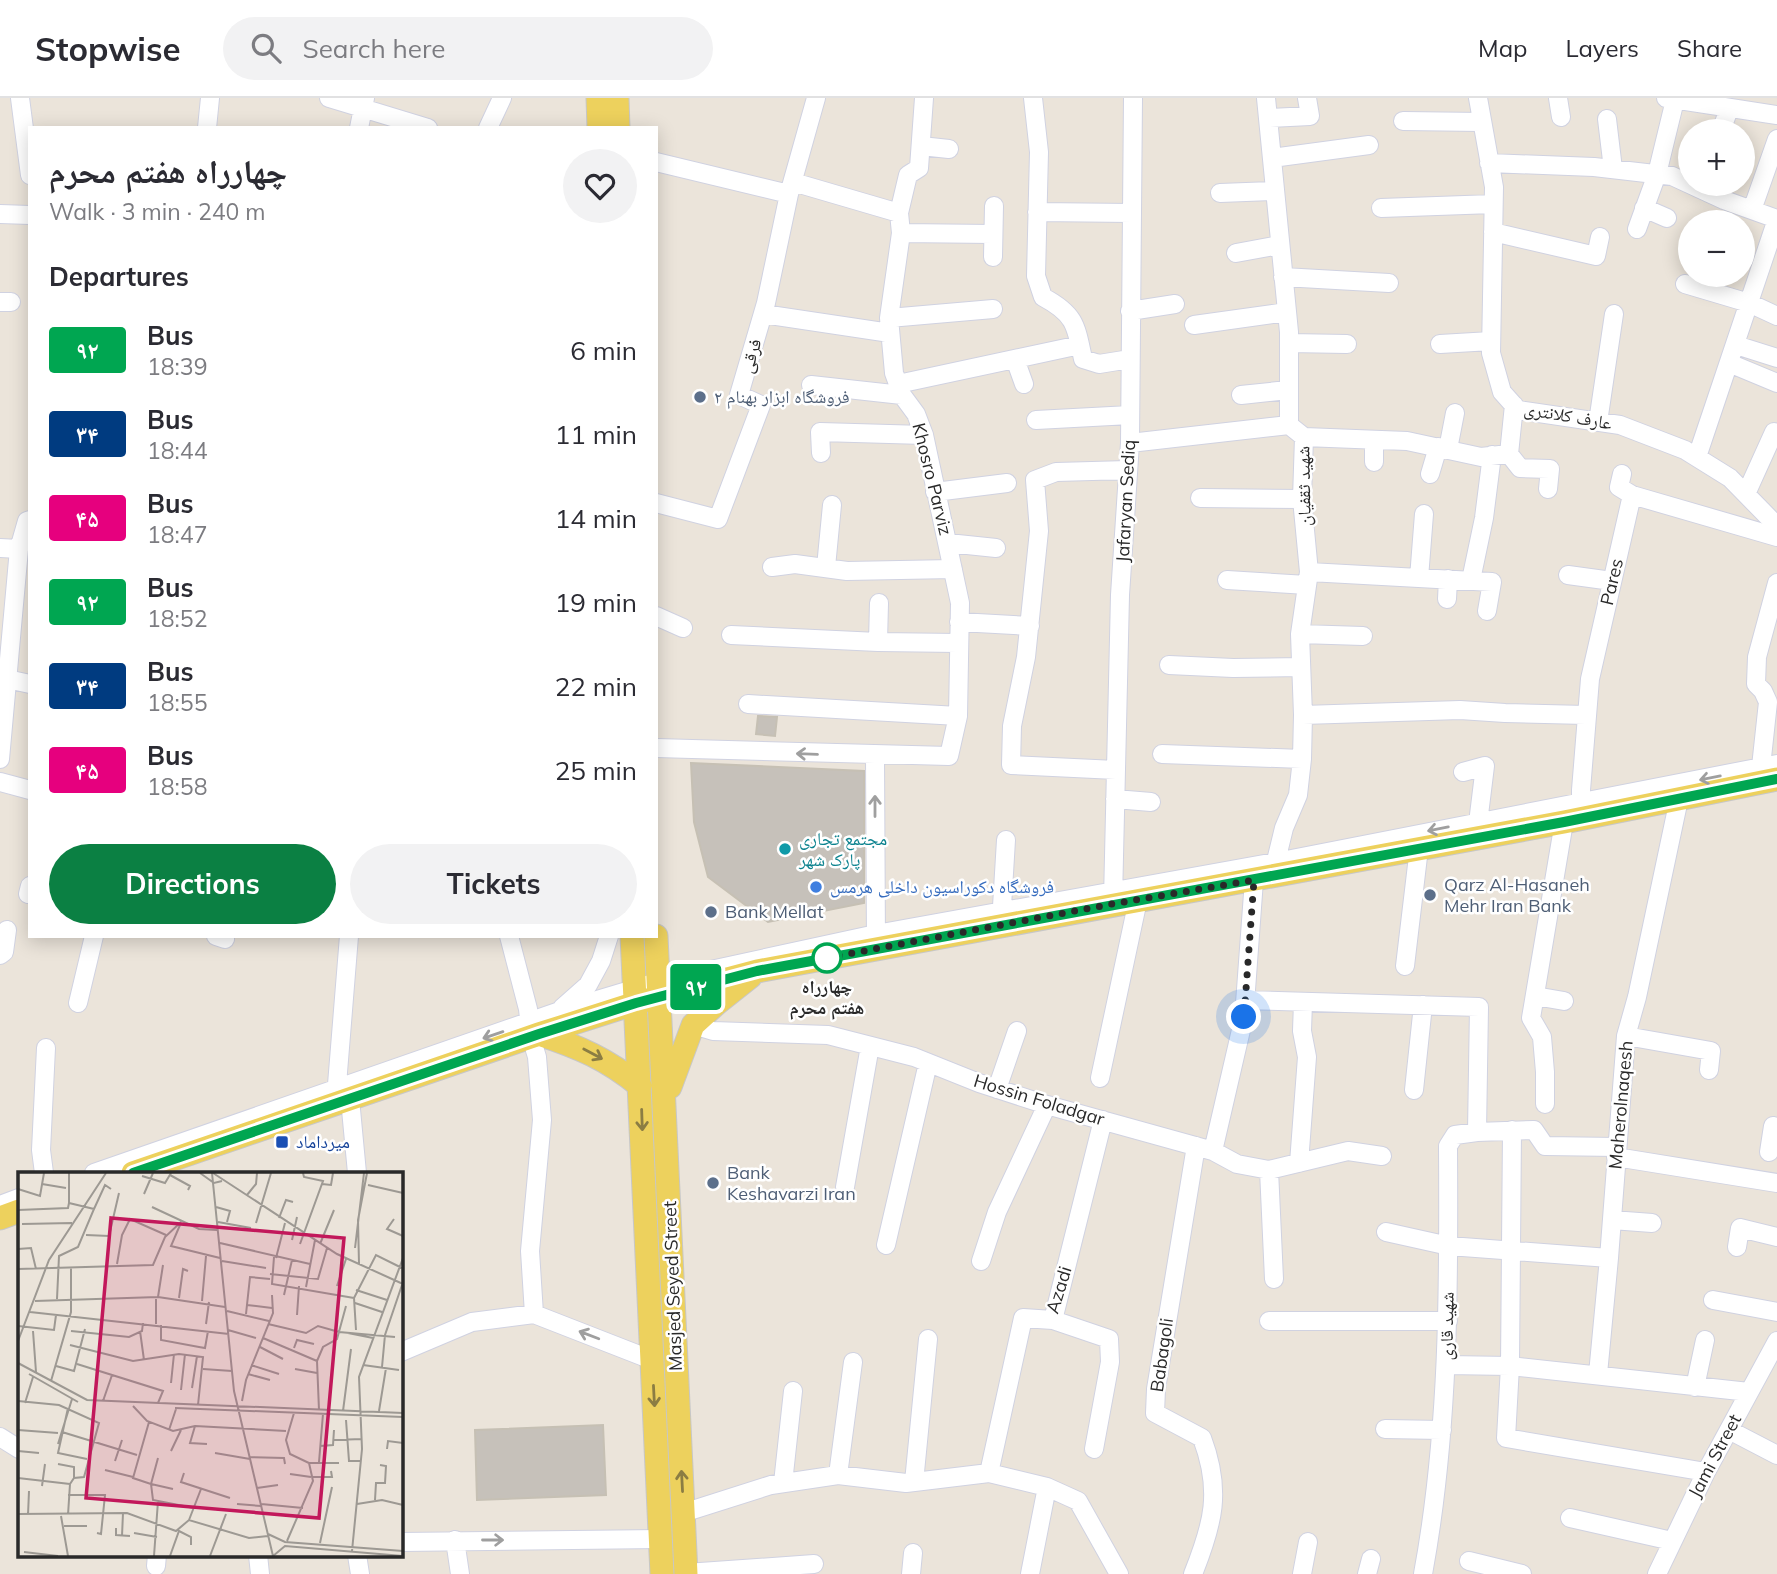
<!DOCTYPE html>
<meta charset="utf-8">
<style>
body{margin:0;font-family:Mulish,"Noto Naskh Arabic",sans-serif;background:#f2f2f3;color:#2b2b33;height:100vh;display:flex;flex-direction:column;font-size:26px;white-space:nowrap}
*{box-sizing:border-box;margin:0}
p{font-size:23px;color:#7c7c81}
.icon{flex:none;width:38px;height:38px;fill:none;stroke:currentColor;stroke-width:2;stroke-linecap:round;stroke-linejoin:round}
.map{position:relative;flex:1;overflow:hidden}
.drawer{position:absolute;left:28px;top:28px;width:630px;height:812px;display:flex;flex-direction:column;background:#fff;border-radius:0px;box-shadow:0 4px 18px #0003}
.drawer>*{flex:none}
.badge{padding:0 14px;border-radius:5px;font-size:24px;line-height:46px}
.fabs{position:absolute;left:1678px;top:21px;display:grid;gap:14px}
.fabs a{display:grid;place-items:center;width:77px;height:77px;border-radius:50%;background:#fff;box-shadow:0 4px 18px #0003;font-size:35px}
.you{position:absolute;width:35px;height:35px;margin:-18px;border:5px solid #fff;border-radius:50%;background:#1a73e8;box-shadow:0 0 0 10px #1a73e833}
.map>.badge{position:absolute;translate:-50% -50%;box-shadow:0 0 0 4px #fff}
h2{padding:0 21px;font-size:26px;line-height:63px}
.round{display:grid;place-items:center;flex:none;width:74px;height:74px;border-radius:37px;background:#f2f2f3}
.headline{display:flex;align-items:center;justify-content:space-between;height:119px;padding:0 21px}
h1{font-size:33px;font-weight:700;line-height:52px}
.action{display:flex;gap:14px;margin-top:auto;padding:14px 21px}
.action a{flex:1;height:80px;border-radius:42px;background:#0b8043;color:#fff;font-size:28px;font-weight:700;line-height:80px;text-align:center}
.action a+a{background:#f2f2f3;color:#2b2b33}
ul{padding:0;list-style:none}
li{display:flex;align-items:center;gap:21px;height:84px;padding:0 21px}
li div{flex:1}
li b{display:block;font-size:26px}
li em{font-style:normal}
li .badge{min-width:77px;font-weight:700;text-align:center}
header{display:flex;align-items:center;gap:42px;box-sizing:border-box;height:98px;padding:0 35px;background:#fff;border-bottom:2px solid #e1e1e2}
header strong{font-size:33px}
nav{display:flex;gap:38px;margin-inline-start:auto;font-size:24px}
.search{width:490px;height:63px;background:#f2f2f3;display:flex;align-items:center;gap:18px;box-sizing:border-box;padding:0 24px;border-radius:38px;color:#7c7c81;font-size:26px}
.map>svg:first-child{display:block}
</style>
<header>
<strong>Stopwise</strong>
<div class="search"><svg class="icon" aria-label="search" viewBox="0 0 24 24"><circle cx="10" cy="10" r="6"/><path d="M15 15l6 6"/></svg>Search here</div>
<nav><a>Map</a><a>Layers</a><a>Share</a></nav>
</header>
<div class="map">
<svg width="1777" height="1476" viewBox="0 0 1777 1476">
<rect width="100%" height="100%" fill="#ebe4da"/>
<path fill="#c6c1ba" stroke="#c6c0b4" stroke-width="2" d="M758 618 777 619 775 638 756 636Z
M691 665 864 673V805L768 824 708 779 694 724Z
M603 1327 606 1397 477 1402 475 1332Z"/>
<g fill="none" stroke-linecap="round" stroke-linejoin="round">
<g stroke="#d0d2e1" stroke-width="20">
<path id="minor" d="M20 0 30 77
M329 0 428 30
M1033 0 1039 54 1036 178 1043 199C1075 216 1076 227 1083 261L1099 266 1130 261
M1266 0 1289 234V327L1304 339 1302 401 1309 474 1300 536 1303 617 1302 661 1298 697 1284 730 1274 771
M1478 0 1494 89 1491 255 1502 294 1518 312 1620 327 1685 352 1730 380 1777 428
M1558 0 1561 19
M1666 0 1777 17
M1268 20 1310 18 1307 0
M1607 21 1613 71
M1403 23 1482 24
M207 30 210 0
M359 30 365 0
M488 30 502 0
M1721 33 1729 11
M921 48 949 51
M1272 60 1369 47
M656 64 789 96
M1489 65 1594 69 1672 78 1724 102 1777 121
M793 84 899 115
M1220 95 1275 93
M1381 110 1493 106
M1644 110 1667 120
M1752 112 1777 41
M1037 114 1132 115
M0 116 30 117
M1637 131 1657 76 1675 2
M1493 134 1596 158 1600 139
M901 135 993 136
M1236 155 1280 147
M993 159 994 108
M1283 179 1389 185
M1685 186 1749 205 1777 218
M0 204H11
M1130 213 1175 206
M763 216 890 235
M889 220 993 211
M1194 227 1287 214
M1289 245 1347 246
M1440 246 1491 243
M1736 247 1777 260
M1015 261 1024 286
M1729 265 1777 285
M898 286 1080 247
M811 287 902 297
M1241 297 1288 292
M1514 307 1509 356 1520 370 1550 371 1548 391
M1036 322 1130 317
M1598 324 1614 216
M1304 339 1407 343 1481 359 1509 356
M1374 342V364
M1130 345 1289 327
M1448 351 1455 315
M821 355 820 334 924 337
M1697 359 1777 121
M1430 376 1438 349
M1622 376 1619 389 1632 397
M935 394 1007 385
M1746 396 1774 334
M1200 400 1302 401
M656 405 718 421 761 307 739 297 766 205 789 96 816 0
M948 445 996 450
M0 450 19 451
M772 469 795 466 847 473 953 471
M826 469 832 407
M1309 474 1492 484 1487 513
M1568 477 1612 483
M1419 480 1424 416
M1227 482 1307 487
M1471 482 1484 420 1492 357
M1447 501 1448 481
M656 518 683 530
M959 524 1030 528
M1300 536 1363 538
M731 537 878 544 958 545
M878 544 879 505
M1169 567 1233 570 1301 569
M7 581 30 586
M748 606 958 618
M1303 617 1460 612 1505 615 1586 617
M656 650 949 658 958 618 960 505 924 337 916 316 902 297 894 275 889 220 901 135 899 115 908 77 919 70 924 0
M1162 656 1302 661
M875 658 876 847
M0 661 19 451 27 423 30 422
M1116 672 1011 667 1012 628 1026 559 1039 433 1035 382 1056 374 1128 372
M1463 674 1485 668 1477 733
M1760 678 1768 604 1763 593 1756 586 1757 559 1777 485
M0 684 30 692
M1115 701 1151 704
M1581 717V692L1590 581 1632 397 1777 439
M28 796 30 788
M1113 802 1120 497 1130 345 1133 0
M1001 825 1006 742
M216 838 225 841
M509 838 528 911 531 939 537 959 542 1022 530 1153 534 1216
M0 857 4 854 7 832
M1405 868 1419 750
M1535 898 1564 903
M1246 902 1479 909 1477 1034
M78 905 94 838
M562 910 588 887 601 863 609 838
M693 927 713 933 828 937 914 959 979 985 1047 1007 1213 1053 1237 1066 1269 1072 1348 1053 1382 1058
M1626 938 1711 953 1709 972
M1100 980 1138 802
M997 991 1017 933
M1414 992 1423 907
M336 999 349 838
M350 1001 357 1075
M1545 1006V974L1542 939 1531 920 1564 724
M1512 1032 1510 1268 1506 1340 1706 1374
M1213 1053 1244 919 1254 782
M1769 1054 1773 1028 1777 1029
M1616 1059 1777 1085
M1299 1065 1307 959 1302 933 1303 904
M1269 1072 1274 1181
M44 1075 41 1052 46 950
M94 1075 557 914 660 883 876 836 1276 764 1777 666
M845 1089 870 948
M0 1107 19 1100
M1612 1122 1652 1125
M1386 1134 1449 1148 1609 1160
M886 1147 928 965
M1737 1149 1740 1130 1777 1139
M981 1163 997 1114 1047 1007
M1713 1202 1777 1214
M1053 1222 1109 1241 1110 1264 1094 1351
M1269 1223H1448
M401 1254 472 1224 534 1216 652 1262
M1447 1267 1510 1268 1749 1294
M1598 1276 1609 1160 1626 938 1637 899 1679 701
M1695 1289 1705 1242
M1385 1331 1442 1332
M1729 1332 1777 1357
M0 1339 19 1351
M989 1375 1023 1220 1053 1222 1103 1022
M838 1377 853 1264
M914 1384 928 1241
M783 1385 793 1293
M683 1415 771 1387 838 1377 906 1385 989 1375 1047 1389 1078 1403 1119 1476
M1570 1420 1672 1443
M455 1442 460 1476
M401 1444 660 1441
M258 1457 260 1476
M357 1457 360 1476
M1469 1463 1522 1476
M156 1468 157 1457
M686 1475 814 1466
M911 1476 913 1455
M1030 1476 1047 1389
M1193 1476C1213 1426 1222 1393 1202 1340L1155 1315 1156 1291 1196 1048
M1302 1476 1308 1444
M1367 1476 1371 1461
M1423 1476C1449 1335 1449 1191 1448 1048L1455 1037 1477 1034 1534 1032 1545 1048 1617 1049
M1657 1476 1706 1374 1777 1243"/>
</g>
<g stroke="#c7c7c7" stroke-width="25">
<path id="major" d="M598 0 599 30
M617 0 618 30
M632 838 662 1476
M656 838 686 1476
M539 936C579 949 607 961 640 988
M670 989 693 927 716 906 750 879
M133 1075 539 936 636 905 757 873 1564 724 1777 681
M0 1120 19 1113"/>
</g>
<use href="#minor" stroke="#fff" stroke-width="18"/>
<use href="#major" stroke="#edd15d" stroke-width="23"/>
</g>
<defs><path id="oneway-shaft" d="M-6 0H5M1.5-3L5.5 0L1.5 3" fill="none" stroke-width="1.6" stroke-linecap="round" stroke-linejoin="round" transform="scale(1.75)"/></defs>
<g stroke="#9f9f9f">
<use href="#oneway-shaft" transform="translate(807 656) rotate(-178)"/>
<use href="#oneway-shaft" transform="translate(1710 680) rotate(169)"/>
<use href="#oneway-shaft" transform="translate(875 708) rotate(-90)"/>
<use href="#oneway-shaft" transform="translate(1438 731) rotate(169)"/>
<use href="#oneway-shaft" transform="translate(493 937) rotate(161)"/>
<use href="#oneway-shaft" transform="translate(589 1237) rotate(-159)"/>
<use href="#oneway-shaft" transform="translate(493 1442)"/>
</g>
<g stroke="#8b7d43">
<use href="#oneway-shaft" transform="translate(593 956) rotate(28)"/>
<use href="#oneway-shaft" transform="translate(642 1022) rotate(88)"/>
<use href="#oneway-shaft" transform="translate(654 1298) rotate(87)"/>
<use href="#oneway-shaft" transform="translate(682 1383) rotate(-93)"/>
</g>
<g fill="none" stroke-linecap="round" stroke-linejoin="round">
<g stroke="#fff" stroke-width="16">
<path id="line" d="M133 1075 539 936 636 905 757 873 1564 724 1777 681"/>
</g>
<use href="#line" stroke="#00a651" stroke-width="10"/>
<path stroke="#292929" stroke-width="7" stroke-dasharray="0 12.6" d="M827 860 1112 806 1254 782 1244 919"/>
</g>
<g fill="#5c6f8a" stroke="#fff" stroke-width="2.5">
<circle cx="700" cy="299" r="7"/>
<circle cx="1430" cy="797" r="7"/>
<circle cx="711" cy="814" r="7"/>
<circle cx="713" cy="1085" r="7"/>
</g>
<circle fill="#0f9aa8" stroke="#fff" stroke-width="2.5" cx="785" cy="751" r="7"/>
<circle fill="#3f7fe0" stroke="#fff" stroke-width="2.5" cx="816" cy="789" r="7"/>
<circle fill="#fff" stroke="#00a651" stroke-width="3.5" cx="827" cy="860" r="14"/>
<rect fill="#1a4fb4" stroke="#fff" stroke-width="2.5" x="275" y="1037" width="14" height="14" rx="3.5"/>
<g text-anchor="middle" stroke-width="5" stroke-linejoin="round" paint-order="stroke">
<g font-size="18" fill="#292929" stroke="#fff">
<text transform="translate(751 258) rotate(-73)" y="6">فرقی</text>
<text transform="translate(1568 318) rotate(10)" y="6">عارف کلانتری</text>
<text transform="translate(932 381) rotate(76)" y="6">Khosro Parviz</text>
<text transform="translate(1304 388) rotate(-91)" y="6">شهید ثقفیان</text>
<text transform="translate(1126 403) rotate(-87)" y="6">Jafaryan Sediq</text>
<text transform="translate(1612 484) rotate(-77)" y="6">Pares</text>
<text transform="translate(1039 1002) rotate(17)" y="6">Hossin Foladgar</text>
<text transform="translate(1621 1007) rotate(-85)" y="6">Maherolnaqesh</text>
<text transform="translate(673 1188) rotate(-92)" y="6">Masjed Seyed Street</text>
<text transform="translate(1059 1192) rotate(-73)" y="6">Azadi</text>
<text transform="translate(1447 1228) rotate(-89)" y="6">شهید قاری</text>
<text transform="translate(1162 1257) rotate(-82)" y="6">Babagoli</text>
<text transform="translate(1715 1358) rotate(-62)" y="6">Jami Street</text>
</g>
<g font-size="18" fill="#4e5e75" stroke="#fff" text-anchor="start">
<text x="714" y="305">فروشگاه ابزار بهنام ۲</text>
<text x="1444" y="793">Qarz Al-Hasaneh<tspan x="1444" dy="21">Mehr Iran Bank</tspan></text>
<text x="725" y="820">Bank Mellat</text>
<text x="727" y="1081">Bank<tspan x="727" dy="21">Keshavarzi Iran</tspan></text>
</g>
<g font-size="18" fill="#0d838f" stroke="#fff" text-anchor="start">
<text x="799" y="747">مجتمع تجاری<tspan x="799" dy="21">پارک شهر</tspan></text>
</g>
<g font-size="18" fill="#366cbe" stroke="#fff" text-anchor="start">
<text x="830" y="795">فروشگاه دکوراسیون داخلی هرمس</text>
</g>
<g font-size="18" font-weight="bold" fill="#292929" stroke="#fff">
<text x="827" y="895">چهارراه<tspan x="827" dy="21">هفتم محرم</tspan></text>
</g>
<g font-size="18" fill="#164399" stroke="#fff" text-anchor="start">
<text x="296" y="1050">میرداماد</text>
</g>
</g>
<g transform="translate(18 1074)">
<rect width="385" height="385" fill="#ebe4da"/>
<path fill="none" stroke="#9d9993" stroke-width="2" d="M51 1V31M182 1 196 11 204 9M194 1 216 219 255 384M195 1 319 82 385 112M152 3 172 14 170 18M124 4 147 11 153 1M24 12 48 16M304 12 313 13 315 1M350 13 385 21M0 17 22 24 26 1M126 22 135 1M229 23 238 12 239 1M134 35 181 57 199 58M198 35 212 39 209 50M76 37 87 13 93 17M0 38 50 36 51 31 76 37 60 75 41 84 39 127M261 46 268 28 275 30M376 47 369 57 385 64M200 50 233 56M238 51 253 1M4 52 54 51M162 53 153 74 202 86M68 63 91 64 101 21M274 68 279 45M202 71 292 92M282 72 305 9 286 5 285 1M302 72 316 38M337 76 346 1M0 77 13 76 18 97M256 85 254 112 336 126M258 86 267 51M204 89 248 96M99 92 104 63 112 47 148 63M341 92 340 48 349 1M0 97 135 93 147 65 163 50M252 102 300 107 309 76M319 114 328 87M288 115 297 68M338 118 369 128M266 123 274 88M140 125 145 93M161 126 165 97 170 99M138 127V152M17 129 140 125 207 135M184 129 188 84M337 131 364 140M229 133 254 136M209 139 251 149M12 140 211 162M228 142 232 105 252 107M279 143 281 114M188 152 191 130M250 152 288 161 300 154 321 160M143 153V168L181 175 187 176 190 159M0 154 36 158 38 143M210 158 238 166M338 158 336 126 358 83 384 96M15 159 18 200M53 159 111 165 124 159 125 151M122 159 126 188M321 160 377 165M330 161 355 166M245 166 299 189M0 169 31 88 88 1M52 173 115 189 161 182 185 185 180 233M242 175 265 187M276 176 279 168 296 172M0 191 69 228 385 241M59 192 145 219 140 231M233 193 261 202M345 193 381 198M38 194 56 199 67 157M364 195 367 163 384 113M185 197 214 199M277 197 299 201M11 202 60 230M230 202 252 208M33 209 53 140V95M153 211 156 182M174 216 179 184M163 218 167 182M0 229 41 233 81 251 66 305 56 306 52 312M85 229 94 203M224 229 228 208 255 141 254 123M7 231 15 205M115 234 129 249 155 259 177 254 268 259M50 236 40 281 69 287M157 236 385 245M301 238 299 189 305 175 319 167 328 134M325 239 333 177M361 239 368 196M328 248 331 289H343M131 250 115 306 133 312 135 328 176 336M177 254 172 271 189 272M0 258 40 261M151 258 158 237M44 260 119 283M316 268 344 267M40 272 54 227M302 274 315 273 316 258M369 277 370 269 385 271M0 279 21 281M153 279 163 258M197 281 232 287M231 285 266 286 267 292M140 286 133 312 155 317M97 289 104 268M301 290 305 242M291 291H321M40 292 56 295V306M87 298 115 305M166 301 163 310 212 326M272 302 293 305M295 305H314L313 299M0 306 52 312M24 314 27 292M239 316 260 313M50 323H87L83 362 79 361M357 328 358 311H367L368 294 362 293M219 332 243 334M243 332 285 336M339 332 364 328 385 333M0 342 109 341 158 359 171 348 231 366 250 364M10 343 11 319M50 343 52 312M43 344 50 384M171 348 183 317M46 354H69M98 356V363L112 364M116 361 139 365M250 362 267 370 385 379M104 364 105 341M269 369 295 309 291 291 272 282 268 268 276 241M302 371 314 315M334 379 344 277 341 205 385 86M6 380 40 384M136 384 140 329M152 384 161 359 173 365V373M192 384 208 342M255 384 267 374 385 384"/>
<path fill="#c2185b" fill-opacity="0.15" stroke="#c2185b" stroke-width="3.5" d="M93 46 326 66 301 346 68 326Z"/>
<rect width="385" height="385" fill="none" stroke="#292929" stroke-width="3.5"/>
</g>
</svg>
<div class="fabs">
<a>+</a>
<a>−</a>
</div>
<div class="you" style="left:1244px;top:919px"></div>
<b class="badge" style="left:696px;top:889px;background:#00a651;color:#fff">۹۲</b>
<section class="drawer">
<div class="headline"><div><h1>چهارراه هفتم محرم</h1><p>Walk · 3 min · 240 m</p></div><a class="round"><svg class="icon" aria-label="heart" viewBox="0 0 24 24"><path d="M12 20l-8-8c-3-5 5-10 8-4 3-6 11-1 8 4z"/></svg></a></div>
<h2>Departures</h2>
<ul>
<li><span class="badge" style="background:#00a651;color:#fff">۹۲</span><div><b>Bus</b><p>18:39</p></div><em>6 min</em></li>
<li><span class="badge" style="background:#003b80;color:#fff">۳۴</span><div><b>Bus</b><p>18:44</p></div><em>11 min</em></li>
<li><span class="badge" style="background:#e6007e;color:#fff">۴۵</span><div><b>Bus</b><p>18:47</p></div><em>14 min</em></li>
<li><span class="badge" style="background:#00a651;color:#fff">۹۲</span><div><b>Bus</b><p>18:52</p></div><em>19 min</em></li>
<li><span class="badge" style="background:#003b80;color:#fff">۳۴</span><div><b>Bus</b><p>18:55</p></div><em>22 min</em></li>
<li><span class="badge" style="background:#e6007e;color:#fff">۴۵</span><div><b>Bus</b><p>18:58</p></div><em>25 min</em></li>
</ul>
<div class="action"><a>Directions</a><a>Tickets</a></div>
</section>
</div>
